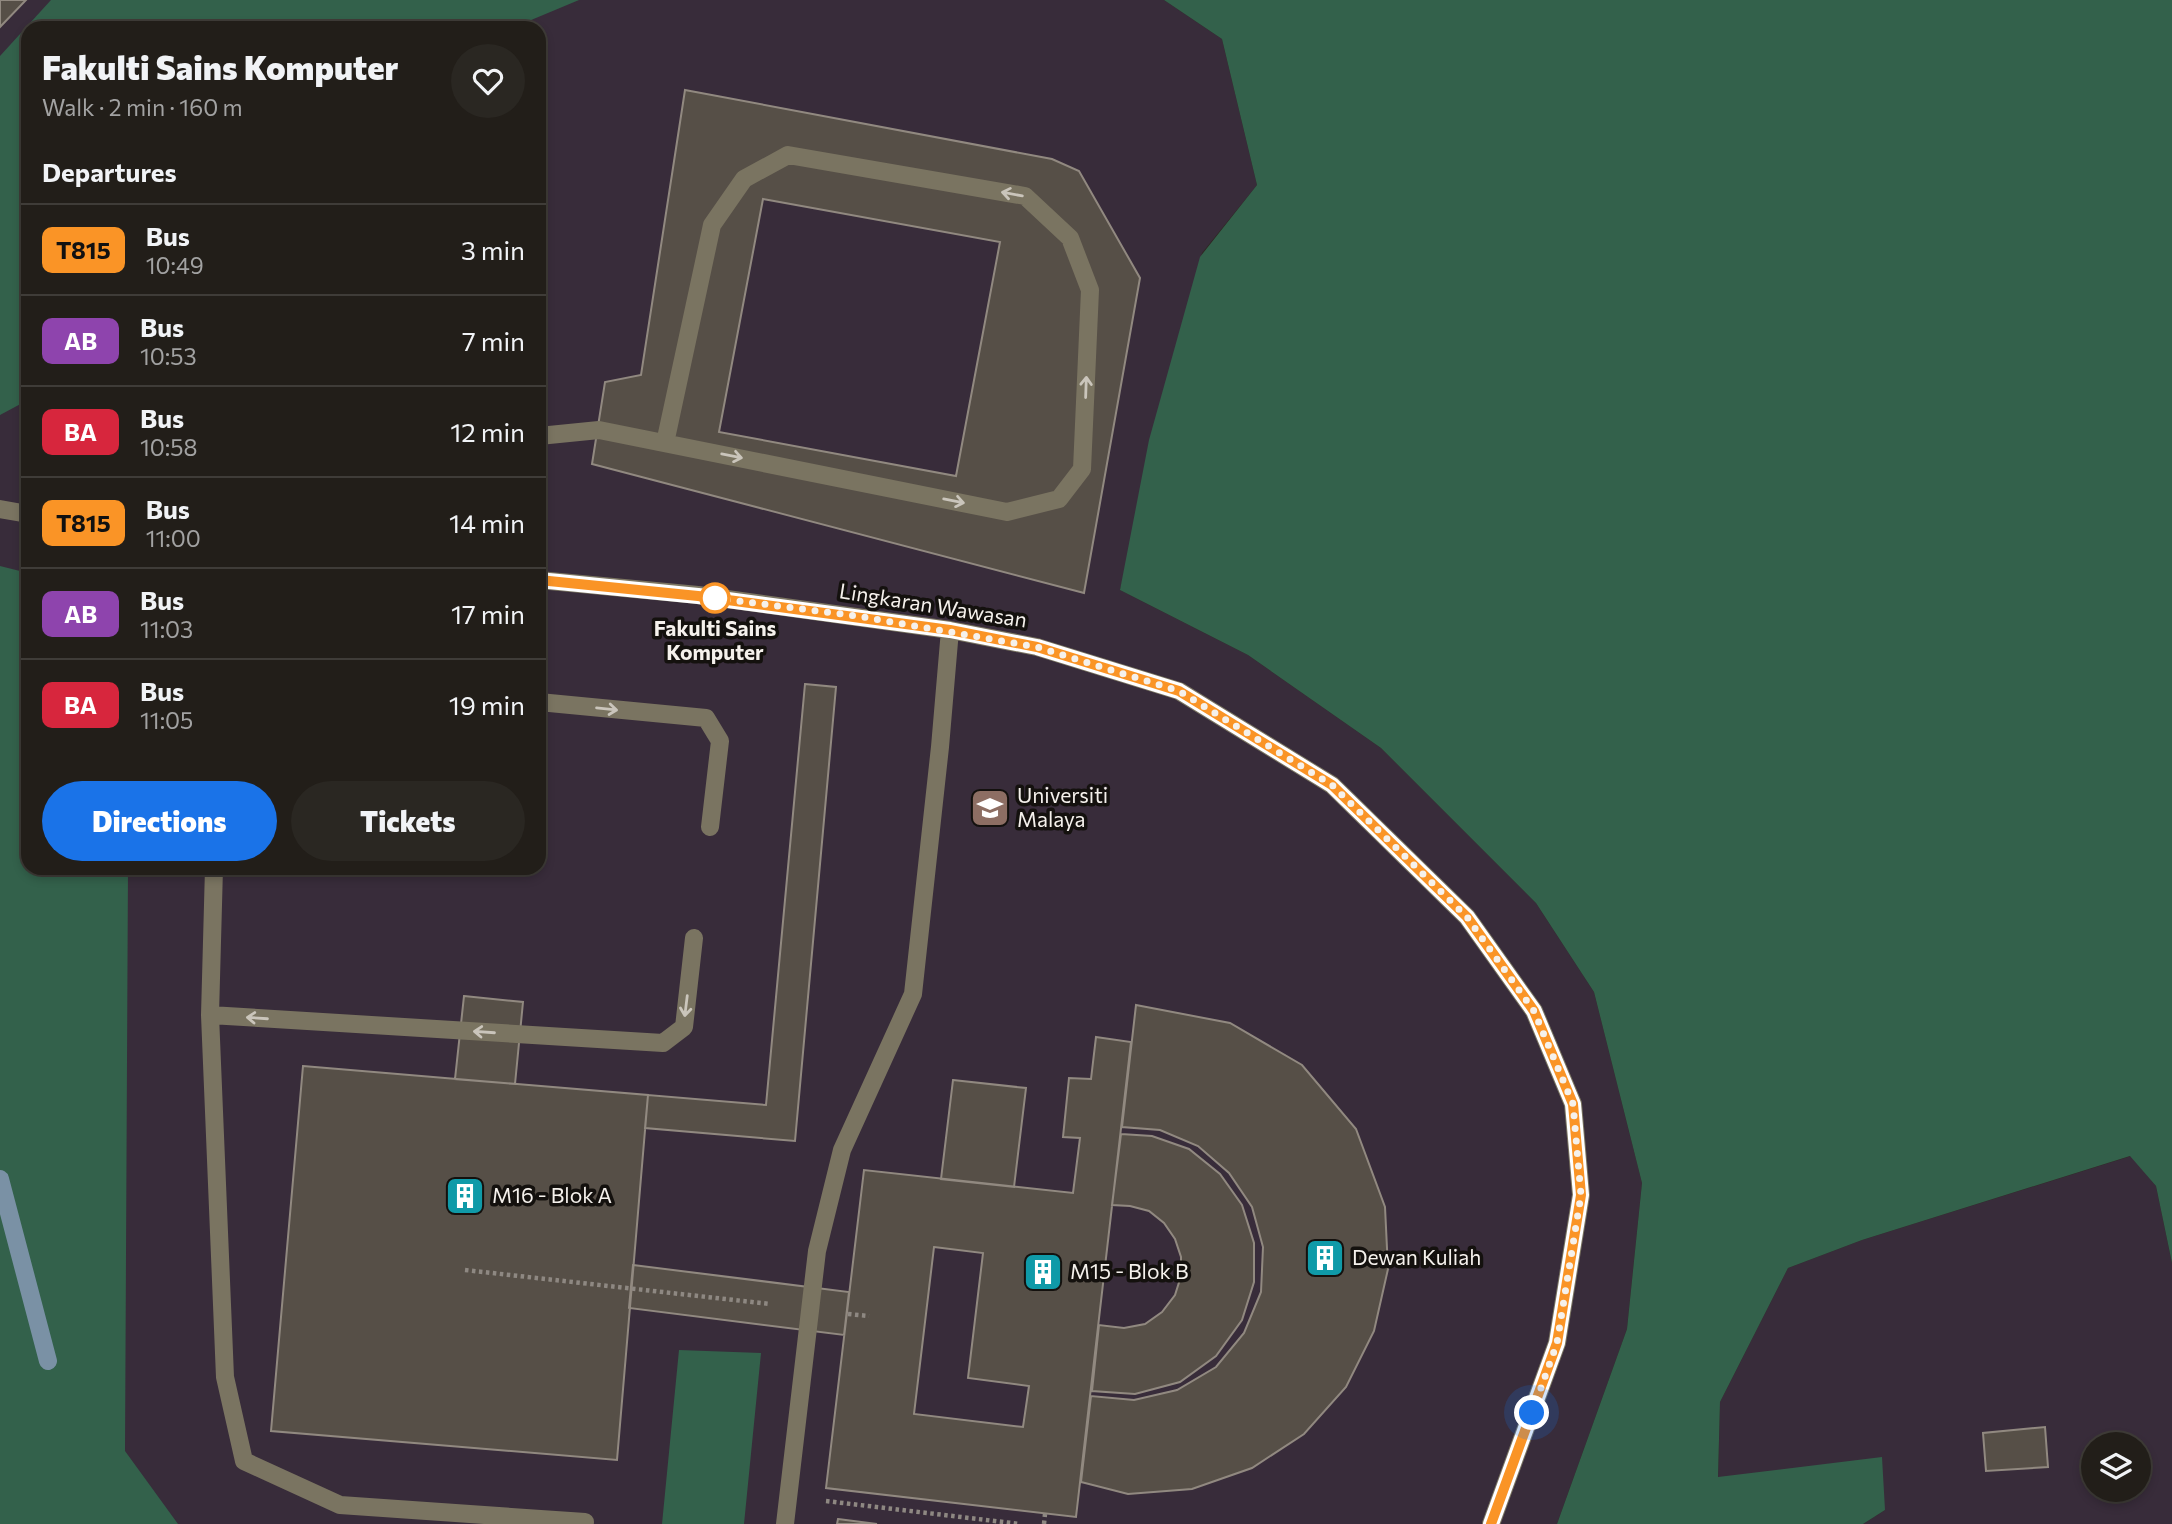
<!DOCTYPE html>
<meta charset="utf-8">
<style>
body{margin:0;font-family:Commissioner,sans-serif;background:#2a2722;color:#f1f3f6;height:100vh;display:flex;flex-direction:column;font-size:26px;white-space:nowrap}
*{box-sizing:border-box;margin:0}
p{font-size:23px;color:#a2a2a2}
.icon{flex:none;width:38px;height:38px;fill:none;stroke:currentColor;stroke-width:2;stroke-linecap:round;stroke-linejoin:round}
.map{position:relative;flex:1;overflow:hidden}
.details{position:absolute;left:21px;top:21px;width:525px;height:854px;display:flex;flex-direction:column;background:#221e19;border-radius:21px;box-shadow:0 4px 10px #0003,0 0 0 2px #3f3c38}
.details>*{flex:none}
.badge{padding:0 14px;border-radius:10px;font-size:24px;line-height:46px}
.buttons{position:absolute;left:2081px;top:1432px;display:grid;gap:14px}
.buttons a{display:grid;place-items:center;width:70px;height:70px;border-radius:50%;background:#221e19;box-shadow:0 4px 10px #0003,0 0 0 2px #3f3c38;font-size:35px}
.you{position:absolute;width:35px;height:35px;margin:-18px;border:5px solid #fff;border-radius:50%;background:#1a73e8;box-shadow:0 0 0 10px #1a73e833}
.map>.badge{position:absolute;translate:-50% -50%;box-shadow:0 0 0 4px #fff}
h2{padding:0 21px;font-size:26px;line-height:63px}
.round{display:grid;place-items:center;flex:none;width:74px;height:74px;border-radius:37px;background:#2a2722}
.headline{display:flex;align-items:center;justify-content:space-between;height:119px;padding:0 21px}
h1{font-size:33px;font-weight:800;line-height:52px}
.action{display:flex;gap:14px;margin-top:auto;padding:14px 21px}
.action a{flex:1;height:80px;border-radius:42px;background:#1a73e8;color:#fff;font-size:28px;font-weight:800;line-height:80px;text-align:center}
.action a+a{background:#2a2722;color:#f1f3f6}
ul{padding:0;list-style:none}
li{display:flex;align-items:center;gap:21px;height:91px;padding:0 21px;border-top:2px solid #3f3c38}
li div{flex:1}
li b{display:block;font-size:26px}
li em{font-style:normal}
li .badge{min-width:77px;font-weight:700;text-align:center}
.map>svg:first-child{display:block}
</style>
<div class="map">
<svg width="2172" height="1524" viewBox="0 0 2172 1524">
<rect width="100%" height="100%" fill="#2e2821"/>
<path fill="#382c3a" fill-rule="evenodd" d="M0 0H1164L1222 39 1257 185 1202 253 1120 590 1248 655 1381 748 1536 903 1594 992 1642 1183 1627 1329 1557 1524H0ZM28 28H539V868H28Z
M2131 1156 2156 1186 2172 1263V1524H1863L1885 1510 1718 1477 1720 1402 1788 1268 1862 1240ZM2093 1444H2138V1489H2093Z"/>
<path fill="#33614b" d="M51 0H579L512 28H28V400L0 415V56Z
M1164 0H2172V1263L2156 1186 2130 1156 1862 1240 1788 1268 1720 1402 1718 1477 1882 1457 1885 1510 1863 1524H1557L1627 1329 1642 1183 1594 992 1536 903 1381 748 1248 655 1120 590 1149 440 1200 257 1257 185 1222 39Z
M0 566 28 573V868H128L125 1451 178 1524H0Z
M679 1350 761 1353 744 1524H662Z"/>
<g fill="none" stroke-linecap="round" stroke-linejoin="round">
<path stroke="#7a91a5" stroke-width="18" d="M0 1179 48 1361"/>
</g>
<path fill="#564f47" stroke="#918980" stroke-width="2" fill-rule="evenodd" d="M0 0H26L0 27Z
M685 90 1052 159 1079 171 1140 278 1084 593 592 464 605 382 641 375Z
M763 199 1000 242 956 476 719 432Z
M805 684 836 687 795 1141 645 1128 648 1095 766 1105Z
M464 996 523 1002 515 1084 455 1079Z
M1136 1005 1230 1023 1302 1065 1356 1129 1385 1207 1388 1269 1374 1331 1346 1387 1304 1434 1252 1468 1192 1489 1128 1494 1081 1482 1091 1396 1134 1400 1177 1390 1216 1367 1244 1333 1261 1292 1263 1247 1252 1207 1229 1173 1198 1146 1160 1130 1122 1127Z
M1096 1037 1131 1042 1076 1517 826 1488 864 1170 1073 1193 1080 1138 1063 1137 1069 1078 1091 1079ZM934 1247 983 1253 968 1378 1029 1386 1023 1427 914 1414Z
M303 1066 648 1095 617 1460 271 1431Z
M953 1080 1026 1088 1014 1187 941 1179Z
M1121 1134 1152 1136 1189 1149 1220 1174 1242 1205 1254 1243V1282L1242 1320 1216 1356 1180 1382 1135 1394 1092 1391 1099 1325 1124 1328 1145 1324 1162 1312 1175 1295 1181 1276V1257L1175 1239 1164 1223 1149 1211 1130 1206 1112 1205Z
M633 1265 849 1292 844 1335 629 1308Z
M2045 1427 2048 1467 1986 1471 1983 1433Z
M838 1519 877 1524H837Z"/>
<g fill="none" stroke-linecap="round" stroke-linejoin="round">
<path stroke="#8e8882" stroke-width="4.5" stroke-dasharray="3.5 3.5" stroke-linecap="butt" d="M465 1270 770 1304
M848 1314 869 1316
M826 1501 1020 1524
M1044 1524 1045 1514"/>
<path stroke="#7a7461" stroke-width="18" d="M539 436 599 430 1007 512 1059 499 1082 469 1090 290 1070 238 1025 196 788 155 744 179 712 225 665 443
M0 509 28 514
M539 580 698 595 950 630 1037 647 1179 691 1332 785 1467 917 1534 1011 1573 1104 1581 1195 1557 1343 1491 1524
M539 702 706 718 720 741 710 827
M214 868 210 1015 225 1377 244 1461 340 1505 585 1522
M210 1015 663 1043 684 1027 694 938
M785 1524 817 1251 842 1150 913 994 940 747 950 630"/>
</g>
<defs><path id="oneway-shaft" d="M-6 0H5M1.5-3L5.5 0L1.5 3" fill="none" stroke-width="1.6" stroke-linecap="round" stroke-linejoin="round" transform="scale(1.75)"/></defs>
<g stroke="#cac5bb">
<use href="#oneway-shaft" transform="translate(1012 194) rotate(-170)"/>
<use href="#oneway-shaft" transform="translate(1086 387) rotate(-88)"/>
<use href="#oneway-shaft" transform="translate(732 456) rotate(11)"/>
<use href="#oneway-shaft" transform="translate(954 501) rotate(11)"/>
<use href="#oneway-shaft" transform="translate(607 709) rotate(6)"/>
<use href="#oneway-shaft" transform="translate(686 1006) rotate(97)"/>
<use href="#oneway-shaft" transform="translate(257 1018) rotate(-176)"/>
<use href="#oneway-shaft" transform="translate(484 1032) rotate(-176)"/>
</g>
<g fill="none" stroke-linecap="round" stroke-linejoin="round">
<g stroke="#fff" stroke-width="16">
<path id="line" d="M539 580 698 596 950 630 1037 647 1179 691 1332 785 1467 917 1534 1011 1573 1104 1581 1195 1557 1343 1491 1524"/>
</g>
<use href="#line" stroke="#fa9426" stroke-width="10"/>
<path stroke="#f5f1ec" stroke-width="7" stroke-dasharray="0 12.6" d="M715 598 857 616 1037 647 1179 691 1332 785 1467 917 1534 1011 1573 1104 1581 1195 1557 1343 1532 1413"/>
</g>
<defs>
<g id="university-square" transform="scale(2.0125)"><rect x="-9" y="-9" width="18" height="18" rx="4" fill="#8d6e63" stroke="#14110e"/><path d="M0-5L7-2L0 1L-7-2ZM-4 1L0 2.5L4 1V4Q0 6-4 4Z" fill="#fff"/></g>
<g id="building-square" transform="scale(2.0125)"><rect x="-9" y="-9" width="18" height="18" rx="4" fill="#0f9aa8" stroke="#14110e"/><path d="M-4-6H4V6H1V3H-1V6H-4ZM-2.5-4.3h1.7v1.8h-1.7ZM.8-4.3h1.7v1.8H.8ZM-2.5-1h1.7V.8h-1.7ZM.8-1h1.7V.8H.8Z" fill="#fff"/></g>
</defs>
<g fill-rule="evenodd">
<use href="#university-square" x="990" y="808"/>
<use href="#building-square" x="465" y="1196"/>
<use href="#building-square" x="1325" y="1258"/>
<use href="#building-square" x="1043" y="1272"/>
</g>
<circle fill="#fff" stroke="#fa9426" stroke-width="3.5" cx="715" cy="598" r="14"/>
<g text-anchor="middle" stroke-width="7" stroke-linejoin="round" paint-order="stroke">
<g font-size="21" fill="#f5f1ec" stroke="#14110e">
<text transform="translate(933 606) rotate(9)" y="7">Lingkaran Wawasan</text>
</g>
<g font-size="21" font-weight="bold" fill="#f5f1ec" stroke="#14110e">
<text x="715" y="636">Fakulti Sains<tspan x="715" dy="24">Komputer</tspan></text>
</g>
<g font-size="21" fill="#f5f1ec" stroke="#14110e" text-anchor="start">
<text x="1017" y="803">Universiti<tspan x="1017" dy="24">Malaya</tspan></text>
<text x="492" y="1203">M16 - Blok A</text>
<text x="1352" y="1265">Dewan Kuliah</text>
<text x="1070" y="1279">M15 - Blok B</text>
</g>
</g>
</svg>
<div class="buttons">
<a><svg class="icon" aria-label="layers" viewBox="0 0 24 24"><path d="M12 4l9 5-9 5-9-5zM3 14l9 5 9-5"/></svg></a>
</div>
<div class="you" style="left:1532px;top:1413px"></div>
<section class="details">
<div class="headline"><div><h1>Fakulti Sains Komputer</h1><p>Walk · 2 min · 160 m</p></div><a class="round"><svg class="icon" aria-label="heart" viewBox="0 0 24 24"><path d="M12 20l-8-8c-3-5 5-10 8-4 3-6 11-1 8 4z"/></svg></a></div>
<h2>Departures</h2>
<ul>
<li><span class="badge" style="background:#fa9426;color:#111">T815</span><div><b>Bus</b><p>10:49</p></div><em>3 min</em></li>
<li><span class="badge" style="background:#8e44ad;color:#fff">AB</span><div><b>Bus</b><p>10:53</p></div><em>7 min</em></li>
<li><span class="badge" style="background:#d7263d;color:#fff">BA</span><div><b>Bus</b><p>10:58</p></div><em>12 min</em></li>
<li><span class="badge" style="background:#fa9426;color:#111">T815</span><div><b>Bus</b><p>11:00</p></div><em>14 min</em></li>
<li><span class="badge" style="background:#8e44ad;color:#fff">AB</span><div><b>Bus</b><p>11:03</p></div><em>17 min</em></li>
<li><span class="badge" style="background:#d7263d;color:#fff">BA</span><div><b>Bus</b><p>11:05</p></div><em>19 min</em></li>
</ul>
<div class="action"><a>Directions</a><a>Tickets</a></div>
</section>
</div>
